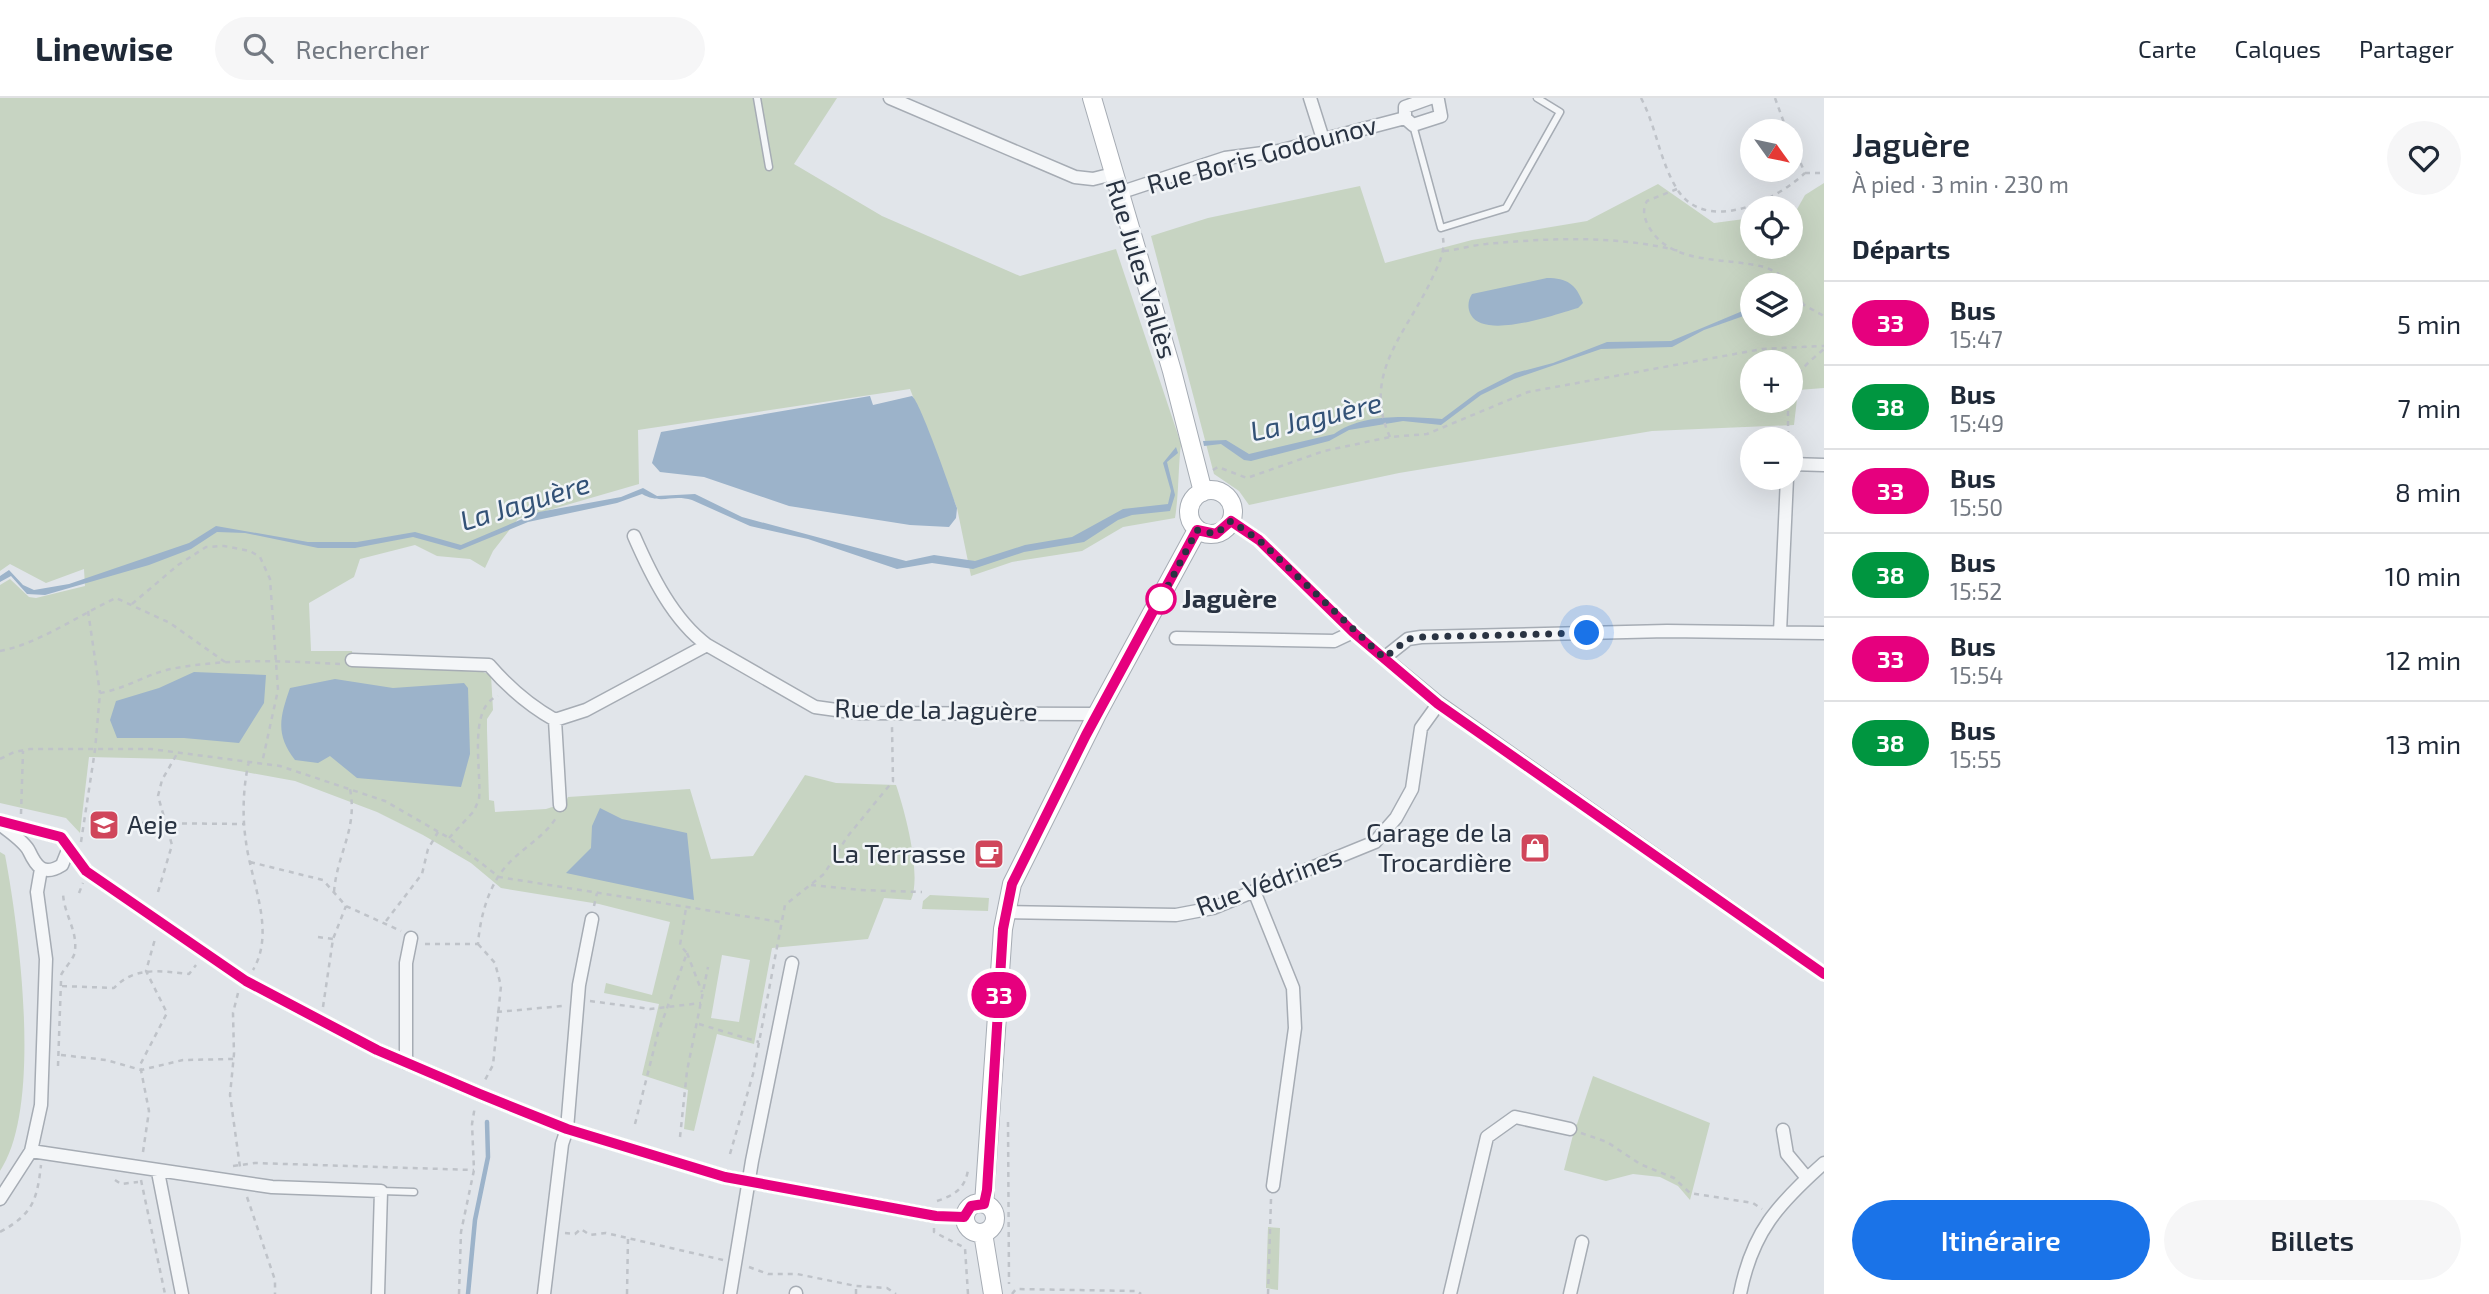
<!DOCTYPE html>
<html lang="fr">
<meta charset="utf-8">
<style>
body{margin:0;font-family:"Exo 2",sans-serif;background:#f6f6f7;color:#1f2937;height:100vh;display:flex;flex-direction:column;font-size:26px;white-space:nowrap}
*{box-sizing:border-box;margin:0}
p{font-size:23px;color:#747a83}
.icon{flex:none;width:38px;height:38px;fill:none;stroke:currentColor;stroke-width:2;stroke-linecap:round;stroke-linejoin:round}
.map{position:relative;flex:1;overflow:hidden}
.sheet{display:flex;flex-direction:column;background:#fff;width:665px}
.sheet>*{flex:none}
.badge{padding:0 14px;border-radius:23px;font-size:24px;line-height:46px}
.needle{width:46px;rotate:123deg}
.controls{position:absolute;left:1740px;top:21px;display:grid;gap:14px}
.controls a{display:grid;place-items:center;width:63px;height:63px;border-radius:50%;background:#fff;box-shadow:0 7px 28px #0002;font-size:35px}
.you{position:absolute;width:35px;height:35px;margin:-18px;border:5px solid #fff;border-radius:50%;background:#1a73e8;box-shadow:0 0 0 10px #1a73e833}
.map>.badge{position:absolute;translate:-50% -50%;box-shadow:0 0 0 4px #fff}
h2{padding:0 28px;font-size:26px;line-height:63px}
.round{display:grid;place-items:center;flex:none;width:74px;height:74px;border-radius:37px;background:#f6f6f7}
.headline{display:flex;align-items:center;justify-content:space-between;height:119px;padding:0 28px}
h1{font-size:33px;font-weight:600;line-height:52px}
.action{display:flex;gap:14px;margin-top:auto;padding:14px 28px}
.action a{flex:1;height:80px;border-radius:42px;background:#1a73e8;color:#fff;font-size:28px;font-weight:600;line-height:80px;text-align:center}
.action a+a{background:#f6f6f7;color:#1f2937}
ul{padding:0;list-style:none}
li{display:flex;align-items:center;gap:21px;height:84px;padding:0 28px;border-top:2px solid #e0e1e3}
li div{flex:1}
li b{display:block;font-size:26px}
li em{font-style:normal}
li .badge{min-width:77px;font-weight:700;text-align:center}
header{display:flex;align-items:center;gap:42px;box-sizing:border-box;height:98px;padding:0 35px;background:#fff;border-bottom:2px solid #e0e1e3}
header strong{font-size:33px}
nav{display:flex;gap:38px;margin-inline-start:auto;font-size:24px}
.search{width:490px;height:63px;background:#f6f6f7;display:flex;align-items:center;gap:18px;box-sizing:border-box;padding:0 24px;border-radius:38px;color:#747a83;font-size:26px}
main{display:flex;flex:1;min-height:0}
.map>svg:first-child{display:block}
</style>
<header>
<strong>Linewise</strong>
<div class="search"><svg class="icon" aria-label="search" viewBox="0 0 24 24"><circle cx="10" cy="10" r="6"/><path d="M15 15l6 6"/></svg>Rechercher</div>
<nav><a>Carte</a><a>Calques</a><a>Partager</a></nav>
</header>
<main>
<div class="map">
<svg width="1824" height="1196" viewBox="0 0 1824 1196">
<rect width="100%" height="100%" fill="#e1e5ea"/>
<path fill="#c7d4c2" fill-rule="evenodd" d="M0 0H837L794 66 882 118 1020 178 1116 151 1181 346C1178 371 1179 395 1175 420L1123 429 1082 453 1012 464 971 478 957 410 910 291 638 332 639 386 518 421 493 453 485 470 470 461 437 458 415 447 360 461 354 479 309 505 311 553H352L353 569 472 570 491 577 493 612 487 621V632L489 702 494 703 495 714 546 711 565 705 568 699 690 691 711 761 753 758 805 677 836 685 896 687C905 713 922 777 911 802L884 800 868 841 772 850 754 946 717 936 694 1033 684 1031 688 992 642 977 659 906 604 895 606 885 652 897 670 824 599 806 501 790 471 765 423 737 377 714 295 683 173 661 89 659 80 735 66 720 0 705V487L10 481 29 499 36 500 85 488 84 471 46 485 10 466 0 473ZM722 857 750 862 739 924 711 920Z
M1824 85V290L1798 292 1794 327 1652 333 1399 375 1249 407 1239 393 1214 376 1151 138 1208 120 1360 88 1385 165 1472 142 1587 123 1658 86 1714 125 1752 120V149H1790V114L1796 113 1805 97ZM1752 187H1790V226H1752ZM1752 264H1790V303H1752Z
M0 754 5 757C19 831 43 1009 0 1073Z
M930 797 989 800 988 813 922 811 923 803Z
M1593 978 1710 1025 1690 1102 1678 1088 1660 1079 1633 1076 1606 1083 1564 1072 1573 1037 1570 1031 1577 1026Z
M1268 1129 1280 1130 1278 1192 1266 1190Z"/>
<path fill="#9cb3ca" d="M1547 180C1567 180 1576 186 1583 205L1578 210C1557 216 1485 242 1471 217 1467 210 1468 202 1472 196Z
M1752 209V215L1704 232 1672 249 1601 251 1514 281 1481 297 1441 327 1403 323 1349 332 1329 343 1251 363 1244 362 1221 346 1204 348 1203 343 1226 342 1249 356 1334 336C1362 315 1408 318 1442 321L1478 294 1515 275 1553 265 1607 244 1671 243Z
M870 298 873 307 912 298C920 303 952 395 957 410L956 420 949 429 910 427 789 408 704 379 660 374 652 365 661 334Z
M1176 349 1178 355 1167 364 1175 397 1170 413 1132 417 1118 422 1084 444 1024 454 973 471 932 465 897 471 808 441 750 428 692 402C671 396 662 407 642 396L617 405 528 424 460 452 413 439 355 450H318L245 435 217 434 191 451 149 467 45 497 27 496 11 478 0 484V478L9 472 23 487 34 492 69 486 189 445 216 428 308 444H357L415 434 461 447 539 414 621 399 643 390 657 398 695 396 742 419 906 463 934 457 975 463 1025 447 1072 439 1123 411 1168 406 1171 393 1163 365Z
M194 574 266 577 264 605 239 645 184 640H117L110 622 116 603 159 590Z
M335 581 393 590 464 585 468 590 470 656 461 689 357 680 330 658 318 665 295 662C275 636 280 619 290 590Z
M600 710 622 721 687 735 694 802 566 775 591 750 592 728Z"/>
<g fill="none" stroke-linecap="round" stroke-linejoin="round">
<path stroke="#9cb3ca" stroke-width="4.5" d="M468 1196 475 1122 488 1059 487 1024"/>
<g stroke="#a6acb4" stroke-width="9">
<path id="lane" d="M757 0 769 69
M1413 27 1441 130 1506 110 1560 14 1537 0
M381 1093 414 1094"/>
</g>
<g stroke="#a6acb4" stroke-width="15">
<path id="street" d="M890 0 1075 79 1093 81 1113 76
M1310 0 1323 41
M1430 0 1405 9V20L1413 27 1441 18 1438 2 1434 0
M1119 95 1225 60 1279 53 1405 20
M1790 366 1824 367
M1231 423 1259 442 1353 534 1439 605 1824 876
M634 438C651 477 673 522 707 547
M1780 534 1787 380
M1176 540 1334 543 1353 534
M1384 560 1408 541 1421 539 1667 533 1824 535
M352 562 489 567C508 589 530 608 555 622L586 612 707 547 815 609 858 615 1097 616
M555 622 560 707
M0 723 61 739 86 773 246 883 377 952 480 996 567 1031 725 1079 936 1118 965 1119
M0 726C8 733 24 743 29 753 36 768 43 779 62 767L68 752
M1254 793 1293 890 1295 930 1273 1088
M1005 814 1176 817 1213 810 1375 744 1396 720 1412 691 1421 630 1439 605
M406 965V865L411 840
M1783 1032 1787 1056 1807 1080
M31 1053 272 1089 381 1093 378 1196
M158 1074 182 1196
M0 1101 31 1053 41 1007 46 861 37 794 41 771
M796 1195V1196
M544 1196 562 1046 567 1031 579 887 592 821
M730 1196 752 1063 792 865
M1450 1196 1487 1039 1515 1019 1570 1031
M1570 1196 1582 1144
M1740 1196C1752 1134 1778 1106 1824 1065"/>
</g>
<g stroke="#a6acb4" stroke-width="20">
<path id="secondary" d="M1092 0 1172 273 1203 394
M1189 414a22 22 0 1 1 44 0a22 22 0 1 1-44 0Z
M965 1120a15 15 0 1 1 30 0a15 15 0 1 1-30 0Z
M984 1106 1003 831 1012 786 1097 616 1197 432
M983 1135 993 1196"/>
</g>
<path stroke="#bfc3c9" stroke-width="2.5" stroke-dasharray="5 5" stroke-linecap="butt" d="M1641 0C1656 28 1660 64 1677 91 1706 137 1775 103 1805 75L1790 41
M1775 0 1787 33
M1805 75H1824
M1677 91 1647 103C1642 112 1644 120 1649 129 1671 168 1727 159 1764 169 1774 172 1783 178 1790 187
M1444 153C1458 152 1472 147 1486 146 1549 140 1617 137 1679 153
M1790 188 1804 207 1824 218
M1790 294C1795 274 1809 264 1824 251
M1788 303V341
M1390 339C1360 274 1410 232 1434 176 1440 164 1445 153 1443 140
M1213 372 1218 369 1247 380 1324 353 1390 339 1427 336 1528 294 1762 251 1824 248
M132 506 178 467 206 449 224 448 250 453 260 459 270 481 278 592 262 665
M88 513 100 595
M0 553C38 546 79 517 116 500L170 525 225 564
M0 661 14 654 30 651H151L280 668 385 703 449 740 499 779 781 824
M249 663C243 689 242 718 246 744 251 784 276 833 253 872
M21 716 23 653
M142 725 244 726
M449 740 474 713 479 701C482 674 467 609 498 598
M81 744 95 652 100 595C125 591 147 576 171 571 227 560 284 563 340 566
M250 764 323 782 346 808 401 833
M811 787 860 792 922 794
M158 794 172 747 158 698 162 682 178 654
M334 794C337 755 358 731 350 691
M79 795 83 785
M594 808 597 795
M386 823 422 776 428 751 438 734
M318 839 333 841
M425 846H478C480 819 489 785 509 765 524 749 544 739 556 720
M478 846 495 865 501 888 493 967 485 982
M687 855 702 894
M61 877C64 871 71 864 74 857 80 835 63 816 63 794
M62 888 114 890C135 868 160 873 189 876L196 867
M238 895 233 915 234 956 230 997 240 1069
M590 903 650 911 701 905
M323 909 333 841 346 808
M497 914 562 908
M699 926 759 944
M61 957 106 962 141 972 183 962 234 961
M58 968 61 883
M1008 1024 1009 1186
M635 1026 658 935 687 855 680 847 686 810
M1581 1035 1607 1044 1640 1066 1674 1080 1690 1095 1753 1105 1762 1111
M680 1039 687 973 708 869
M143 1054 149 1013 140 967 167 915 146 873 155 841
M730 1056 753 976 785 807 824 776 847 739 893 683 892 629
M233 1068 255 1065 474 1072
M115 1082 121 1086 138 1084
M141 1082 165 1196
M247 1099 275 1182V1196
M937 1103C952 1098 965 1092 968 1072
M934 1130V1134L965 1150 968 1196
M0 1134C33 1116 37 1102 41 1067
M565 1135 575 1136 581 1131 590 1137 606 1135 723 1162
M749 1169 768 1176H797L856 1188 887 1190 896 1196
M459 1196 461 1134 474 1072 472 1026 475 1008
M627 1196 628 1140
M856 1196V1188
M1012 1196 1016 1191 1137 1193 1141 1196
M1268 1196 1271 1101"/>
<use href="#lane" stroke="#f4f6f8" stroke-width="6"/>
<use href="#street" stroke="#f4f6f8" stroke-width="12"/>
<use href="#secondary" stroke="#fff" stroke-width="18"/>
</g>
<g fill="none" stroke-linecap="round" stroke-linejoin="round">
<g stroke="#fff" stroke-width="16">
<path id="line" d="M0 723 61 739 86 773 246 883 377 952 480 996 567 1031 725 1079 936 1118 964 1119 971 1108 984 1106 987 1092 1003 831 1012 786 1086 637 1197 432 1216 436 1231 423 1259 442 1353 534 1438 606 1824 876"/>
</g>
<use href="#line" stroke="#e6007e" stroke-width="10"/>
<path stroke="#293342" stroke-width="7" stroke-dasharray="0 12.6" d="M1161 501 1156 511 1197 432 1216 436 1231 423 1259 442 1384 560 1408 541 1421 539 1587 535"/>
</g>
<defs>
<g id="school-square" transform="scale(1.575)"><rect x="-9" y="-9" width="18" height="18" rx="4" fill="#d0465b" stroke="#f1f4f7"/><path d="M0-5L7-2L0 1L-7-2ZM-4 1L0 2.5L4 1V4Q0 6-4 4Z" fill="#fff"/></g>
<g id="shop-square" transform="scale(1.575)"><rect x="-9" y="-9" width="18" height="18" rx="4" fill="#d0465b" stroke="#f1f4f7"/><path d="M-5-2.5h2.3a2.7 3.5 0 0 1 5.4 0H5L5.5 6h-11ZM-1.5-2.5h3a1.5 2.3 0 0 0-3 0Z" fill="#fff"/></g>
<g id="cafe-square" transform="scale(1.575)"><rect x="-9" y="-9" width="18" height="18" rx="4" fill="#d0465b" stroke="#f1f4f7"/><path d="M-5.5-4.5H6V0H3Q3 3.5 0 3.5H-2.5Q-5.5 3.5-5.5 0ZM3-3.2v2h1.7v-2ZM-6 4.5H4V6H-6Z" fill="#fff"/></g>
</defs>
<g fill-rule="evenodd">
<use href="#school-square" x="104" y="727"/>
<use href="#shop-square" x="1535" y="750"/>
<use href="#cafe-square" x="989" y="756"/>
</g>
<circle fill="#fff" stroke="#e6007e" stroke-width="3.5" cx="1161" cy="501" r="14"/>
<g text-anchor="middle" stroke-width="5" stroke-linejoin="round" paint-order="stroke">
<g font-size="26" fill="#293342" stroke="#f1f4f7">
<text transform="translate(1262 57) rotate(-15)" y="9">Rue Boris Godounov</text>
<text transform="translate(1141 171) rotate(73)" y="9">Rue Jules Vallès</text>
<text transform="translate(936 612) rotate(1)" y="9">Rue de la Jaguère</text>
<text transform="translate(1269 784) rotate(-20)" y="9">Rue Védrines</text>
</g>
<g font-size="26" font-weight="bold" fill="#293342" stroke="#f1f4f7" text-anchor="start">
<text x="1182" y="510">Jaguère</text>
</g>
<g font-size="26" fill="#293342" stroke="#f1f4f7" text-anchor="end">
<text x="127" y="736" text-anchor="start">Aeje</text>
<text x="1512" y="744">Garage de la<tspan x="1512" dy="30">Trocardière</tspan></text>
<text x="966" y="765">La Terrasse</text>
</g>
<g font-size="28" font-style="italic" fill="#335277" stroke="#f1f4f7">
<text transform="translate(1316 319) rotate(-13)" y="10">La Jaguère</text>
<text transform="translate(525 404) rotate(-17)" y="10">La Jaguère</text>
</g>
</g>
</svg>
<div class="controls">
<a><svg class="needle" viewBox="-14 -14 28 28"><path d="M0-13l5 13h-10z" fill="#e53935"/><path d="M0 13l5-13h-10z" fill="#747a83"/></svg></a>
<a><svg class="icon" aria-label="locate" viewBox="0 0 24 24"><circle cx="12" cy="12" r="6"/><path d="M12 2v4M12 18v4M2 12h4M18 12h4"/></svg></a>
<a><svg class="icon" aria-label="layers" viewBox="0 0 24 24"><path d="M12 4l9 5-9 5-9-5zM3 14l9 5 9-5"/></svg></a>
<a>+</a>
<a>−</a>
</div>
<div class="you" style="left:1587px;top:535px"></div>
<b class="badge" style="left:999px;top:897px;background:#e6007e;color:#fff">33</b>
</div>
<section class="sheet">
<div class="headline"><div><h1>Jaguère</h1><p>À pied · 3 min · 230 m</p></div><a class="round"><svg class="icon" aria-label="heart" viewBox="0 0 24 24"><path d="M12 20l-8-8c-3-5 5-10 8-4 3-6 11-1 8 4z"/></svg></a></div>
<h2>Départs</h2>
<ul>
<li><span class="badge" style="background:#e6007e;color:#fff">33</span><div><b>Bus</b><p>15:47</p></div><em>5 min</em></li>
<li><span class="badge" style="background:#009640;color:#fff">38</span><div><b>Bus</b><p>15:49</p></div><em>7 min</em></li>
<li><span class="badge" style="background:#e6007e;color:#fff">33</span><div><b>Bus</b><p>15:50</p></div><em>8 min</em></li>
<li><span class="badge" style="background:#009640;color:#fff">38</span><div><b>Bus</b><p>15:52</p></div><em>10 min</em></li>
<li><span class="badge" style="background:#e6007e;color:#fff">33</span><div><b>Bus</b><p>15:54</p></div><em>12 min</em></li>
<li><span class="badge" style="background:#009640;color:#fff">38</span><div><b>Bus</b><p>15:55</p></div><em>13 min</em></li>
</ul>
<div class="action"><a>Itinéraire</a><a>Billets</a></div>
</section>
</main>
